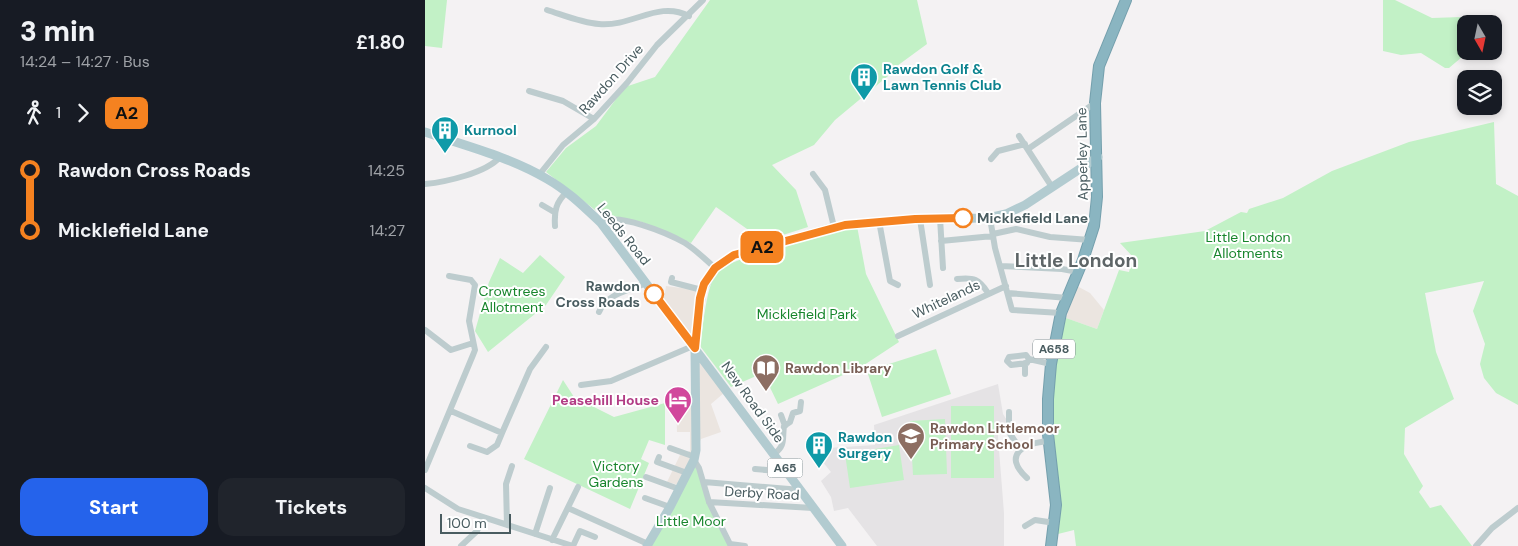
<!DOCTYPE html>
<meta charset="utf-8">
<style>
body{margin:0;font-family:"DM Sans",sans-serif;background:#20242c;color:#f1f3f6;height:100vh;display:flex;flex-direction:column;font-size:19px;white-space:nowrap}
*{box-sizing:border-box;margin:0}
p{font-size:16px;color:#9ea1a6}
.icon{flex:none;width:28px;height:28px;fill:none;stroke:currentColor;stroke-width:2;stroke-linecap:round;stroke-linejoin:round}
.map{position:relative;flex:1;overflow:hidden}
.panel{display:flex;flex-direction:column;background:#171b24;width:425px}
.panel>*{flex:none}
.badge{padding:0 10px;border-radius:8px;font-size:18px;line-height:32px}
.needle{width:32px;rotate:171deg}
.fabs{position:absolute;left:1032px;top:15px;display:grid;gap:10px}
.fabs a{display:grid;place-items:center;width:45px;height:45px;border-radius:10px;background:#171b24;box-shadow:0 2px 8px #0003;font-size:25px}
.scale{position:absolute;left:15px;bottom:12px;width:71px;box-sizing:border-box;padding-left:5px;border:2px solid #495c60;border-top:0;font-size:14px;line-height:18px;white-space:nowrap;color:#495c60;-webkit-text-stroke:4px #fff;paint-order:stroke}
.map>.badge{position:absolute;translate:-50% -50%;box-shadow:0 0 0 2px #fff}
.legs{display:flex;align-items:center;gap:8px;height:55px;padding:0 20px;font-size:16px}
.legs p{margin-inline-start:auto}
.head{display:flex;align-items:center;justify-content:space-between;height:85px;padding:0 20px}
h1{font-size:28px;font-weight:800;line-height:38px}
.action{display:flex;gap:10px;margin-top:auto;padding:10px 20px}
.action a{flex:1;height:58px;border-radius:15px;background:#2563eb;color:#fff;font-size:20px;font-weight:800;line-height:58px;text-align:center}
.action a+a{background:#20242c;color:#f1f3f6}
ul{padding:0 20px;list-style:none}
li{display:flex;align-items:center;gap:18px;height:60px;font-size:19px}
li i{display:grid;place-items:center;width:8px;height:100%;margin:0 6px;background:currentColor}
li i::after{content:'';width:12px;height:12px;margin:-6px;border:4px solid;border-radius:50%;background:#171b24}
li p{margin-inline-start:auto}
li:first-child i{background:linear-gradient(#0000 50%,currentColor 0)}
li:last-child i{background:linear-gradient(currentColor 50%,#0000 0)}
main{display:flex;flex:1;min-height:0}
.map>svg:first-child{display:block}
</style>
<main>
<section class="panel">
<div class="head"><div><h1>3 min</h1><p>14:24 – 14:27 · Bus</p></div><b>£1.80</b></div>
<div class="legs"><svg class="icon" aria-label="walk" viewBox="0 0 24 24"><circle cx="13" cy="4" r="2"/><path d="M13 8l-2 6 4 7M11 14l-3 7M7 12l3-4h3l4 4"/></svg>1<svg class="icon" aria-label="forward" viewBox="0 0 24 24"><path d="M9 5l7 7-7 7"/></svg><b class="badge" style="background:#f58220;color:#111">A2</b></div>
<ul>
<li><i style="color:#f58220"></i><b>Rawdon Cross Roads</b><p>14:25</p></li>
<li><i style="color:#f58220"></i><b>Micklefield Lane</b><p>14:27</p></li>
</ul>
<div class="action"><a>Start</a><a>Tickets</a></div>
</section>
<div class="map">
<svg width="1093" height="546" viewBox="0 0 1093 546">
<rect width="100%" height="100%" fill="#f4f2f3"/>
<path fill="#ebe5e0" d="M241 286 272 290 270 305 276 361 299 393 286 404 296 432 276 439 254 485 242 482 255 455 265 451V432H252L251 401 268 399V342L236 296 240 293Z
M652 286 665 293 679 310 672 329 641 318Z"/>
<path fill="#e5e3e5" d="M573 384 578 414 583 422 572 424 579 513V546H452L423 508 409 511 406 497 396 481 406 472 387 449 450 445 449 425Z"/>
<path fill="#c2f1c6" d="M0 0H22L17 48 0 46Z
M285 0H492L502 44 472 66 463 76 410 120 389 145 347 165 371 190 383 227 339 241 291 207 266 243 217 222 174 213 121 172 141 148 171 126 200 87 230 77Z
M958 0H970L1007 18 1066 16 1065 24H1041V51H1044L1024 68H1020L996 53 976 55 958 51Z
M1069 122 1071 184 1093 196V405L1071 393 1059 378 1055 364 1060 344 1048 311 1059 281 1000 293 1011 352 1029 399 980 428 979 454 998 486 994 492 1005 508 1016 505 1047 546H651L649 530 633 534C637 495 629 456 627 416 625 383 633 350 641 318L672 329 694 270 704 272 708 257 695 243 780 231 816 212 822 213 824 209 858 198 907 171 984 142Z
M432 226 441 274 474 342 436 367 353 404 338 373 306 387 275 346C278 329 281 283 293 271 308 256 406 234 432 226Z
M115 255 140 277 121 305 63 352 50 331 64 282 75 258 98 273Z
M511 349 526 394 457 417 442 371Z
M138 380 149 397 189 417 240 403V445L224 440 216 459 224 463 205 509 99 459Z
M526 406H569V478H526Z
M520 419 522 474 488 475 485 421Z
M474 445 479 480 425 488 420 454Z
M269 460 306 546H221Z"/>
<g fill="none" stroke-linecap="round" stroke-linejoin="round">
<g stroke="#75a0ad" stroke-width="12">
<path id="highway" d="M626 546 631 505 623 434V399L626 364 636 313 658 260 669 226 672 197 670 103 674 66 701 0"/>
</g>
<path stroke="#bdccce" stroke-width="6" d="M122 10C138 15 157 23 174 24 208 27 233 0 264 16
M104 91 138 101 169 119
M594 136 627 187
M603 149 670 103
M566 159 573 151 600 144
M388 174 400 190 409 227
M114 175 138 145 169 119 202 83 232 45 278 0
M0 184C21 182 61 173 75 157
M117 205 129 212
M515 218 518 268
M565 218 570 248 587 310 636 313
M495 219 505 285
M454 221 465 281 473 285
M176 223C191 211 244 234 260 243 271 250 280 259 290 268
M130 226C129 211 131 202 142 192
M568 234 591 229 625 237 665 240
M516 241 568 236
M575 266 637 269 653 272
M247 278 246 282 277 290
M532 279C549 277 554 279 563 293
M583 293 643 298
M174 312C182 293 204 291 221 283
M0 330 26 350 48 343
M473 336 581 286
M604 359 602 363 586 365 582 361 584 357 601 355 604 359 626 364
M600 363V374
M156 385 186 381 268 346
M26 411 77 433 105 369 121 347
M584 412V432L595 449
M356 415 360 426
M45 446 62 452 72 445 77 433
M245 448 270 457
M349 454C361 445 357 439 359 426L365 422 368 413 375 411 376 402
M234 457 232 462 262 473
M269 460 274 468 284 502 306 546
M330 469 352 471 360 468
M0 470 48 355 50 350 44 321 50 285 46 280 24 276
M221 477 254 489
M602 478C576 454 600 443 624 441
M279 482 376 490
M0 488 33 509 148 546
M220 498 245 507
M284 502 388 508
M143 508 223 544
M82 525 81 484 87 466
M600 526 610 520 630 523
M110 534 125 488
M127 540 153 487
M305 544 320 546
M36 546 52 531 58 518
M148 546 155 531 170 537
M1051 546 1067 528 1093 508"/>
<path stroke="#b2cbd0" stroke-width="9" d="M0 132C41 146 85 157 122 179 143 191 159 207 176 223L417 546
M222 546 245 507 269 460 271 450 270 348 277 290 290 268 309 255 409 227 430 224 490 219 563 218 581 214 600 205 673 157"/>
<use href="#highway" stroke="#8ab5c1" stroke-width="10"/>
</g>
<g fill="none" stroke-linecap="round" stroke-linejoin="round">
<g stroke="#fff" stroke-width="11">
<path id="line-1" d="M229 294 270 348 275 298 279 284 290 268 309 255 420 225 490 219 538 218"/>
</g>
<use href="#line-1" stroke="#f58220" stroke-width="8"/>
</g>
<defs>
<g id="building-pin" transform="scale(1.4375)"><path d="M0 17L-7.5 6A9.5 9.5 0 1 1 7.5 6Z" fill="#0f9aa8" stroke="#fff"/><path d="M-4-6H4V6H1V3H-1V6H-4ZM-2.5-4.3h1.7v1.8h-1.7ZM.8-4.3h1.7v1.8H.8ZM-2.5-1h1.7V.8h-1.7ZM.8-1h1.7V.8H.8Z" fill="#fff"/></g>
<g id="library-pin" transform="scale(1.4375)"><path d="M0 17L-7.5 6A9.5 9.5 0 1 1 7.5 6Z" fill="#8d6e63" stroke="#fff"/><path d="M-6-4Q-3-5.5-.7-3.5V5Q-3 3-6 4ZM6-4Q3-5.5 .7-3.5V5Q3 3 6 4Z" fill="#fff"/></g>
<g id="hotel-pin" transform="scale(1.4375)"><path d="M0 17L-7.5 6A9.5 9.5 0 1 1 7.5 6Z" fill="#d1479c" stroke="#fff"/><path d="M-6-4.5h1.5V1H6V5H4.5V3h-9V5H-6ZM-4 0a1.8 1.8 0 1 1 3.6 0ZM.5 0V-2.5h3Q6-2.5 6 0Z" fill="#fff"/></g>
<g id="school-pin" transform="scale(1.4375)"><path d="M0 17L-7.5 6A9.5 9.5 0 1 1 7.5 6Z" fill="#8d6e63" stroke="#fff"/><path d="M0-5L7-2L0 1L-7-2ZM-4 1L0 2.5L4 1V4Q0 6-4 4Z" fill="#fff"/></g>
</defs>
<g fill-rule="evenodd">
<use href="#building-pin" x="439" y="77"/>
<use href="#building-pin" x="20" y="130"/>
<use href="#library-pin" x="341" y="368"/>
<use href="#hotel-pin" x="253" y="400"/>
<use href="#school-pin" x="486" y="436"/>
<use href="#building-pin" x="394" y="445"/>
</g>
<g fill="#fff" stroke="#f58220" stroke-width="2.5">
<circle cx="538" cy="218" r="9"/>
<circle cx="229" cy="294" r="9"/>
</g>
<g text-anchor="middle" stroke-width="4" stroke-linejoin="round" paint-order="stroke">
<g fill="#fff" stroke="#808d90" stroke-width="1">
<rect x="608" y="339.5" width="42" height="19" rx="4"/>
<rect x="342.5" y="458.5" width="35" height="19" rx="4"/>
</g>
<g font-size="12" font-weight="bold" fill="#495c60">
<text x="629" y="353">A658</text>
<text x="360" y="472">A65</text>
</g>
<g font-size="14" font-weight="bold" fill="#0d838f" stroke="#fff" text-anchor="start">
<text x="458" y="74">Rawdon Golf &amp;<tspan x="458" dy="16">Lawn Tennis Club</tspan></text>
<text x="39" y="135">Kurnool</text>
<text x="413" y="442">Rawdon<tspan x="413" dy="16">Surgery</tspan></text>
</g>
<g font-size="14" fill="#495c60" stroke="#fff">
<text transform="translate(186 79) rotate(-48)" y="5">Rawdon Drive</text>
<text transform="translate(657 154) rotate(-91)" y="5">Apperley Lane</text>
<text transform="translate(199 234) rotate(51)" y="5">Leeds Road</text>
<text transform="translate(521 299) rotate(-25)" y="5">Whitelands</text>
<text transform="translate(328 402) rotate(54)" y="5">New Road Side</text>
<text transform="translate(337 493) rotate(3)" y="5">Derby Road</text>
</g>
<g font-size="14" font-weight="bold" fill="#495c60" stroke="#fff" text-anchor="start">
<text x="552" y="223">Micklefield Lane</text>
<text x="215" y="291" text-anchor="end">Rawdon<tspan x="215" dy="16">Cross Roads</tspan></text>
</g>
<g font-size="14" fill="#17852c" stroke="#fff">
<text x="823" y="242">Little London<tspan x="823" dy="16">Allotments</tspan></text>
<text x="87" y="296">Crowtrees<tspan x="87" dy="16">Allotment</tspan></text>
<text x="382" y="319">Micklefield Park</text>
<text x="191" y="471">Victory<tspan x="191" dy="16">Gardens</tspan></text>
<text x="266" y="526">Little Moor</text>
</g>
<g font-size="14" font-weight="bold" fill="#785e54" stroke="#fff" text-anchor="start">
<text x="360" y="373">Rawdon Library</text>
<text x="505" y="433">Rawdon Littlemoor<tspan x="505" dy="16">Primary School</tspan></text>
</g>
<g font-size="14" font-weight="bold" fill="#b23c85" stroke="#fff" text-anchor="end">
<text x="234" y="405">Peasehill House</text>
</g>
<g font-size="19" font-weight="bold" fill="#5e6567" stroke="#fff">
<text x="651" y="267">Little London</text>
</g>
</g>
</svg>
<div class="fabs">
<a><svg class="needle" viewBox="-14 -14 28 28"><path d="M0-13l5 13h-10z" fill="#e53935"/><path d="M0 13l5-13h-10z" fill="#9ea1a6"/></svg></a>
<a><svg class="icon" aria-label="layers" viewBox="0 0 24 24"><path d="M12 4l9 5-9 5-9-5zM3 14l9 5 9-5"/></svg></a>
</div>
<div class="scale">100 m</div>
<b class="badge" style="left:337px;top:247px;background:#f58220;color:#111">A2</b>
</div>
</main>
